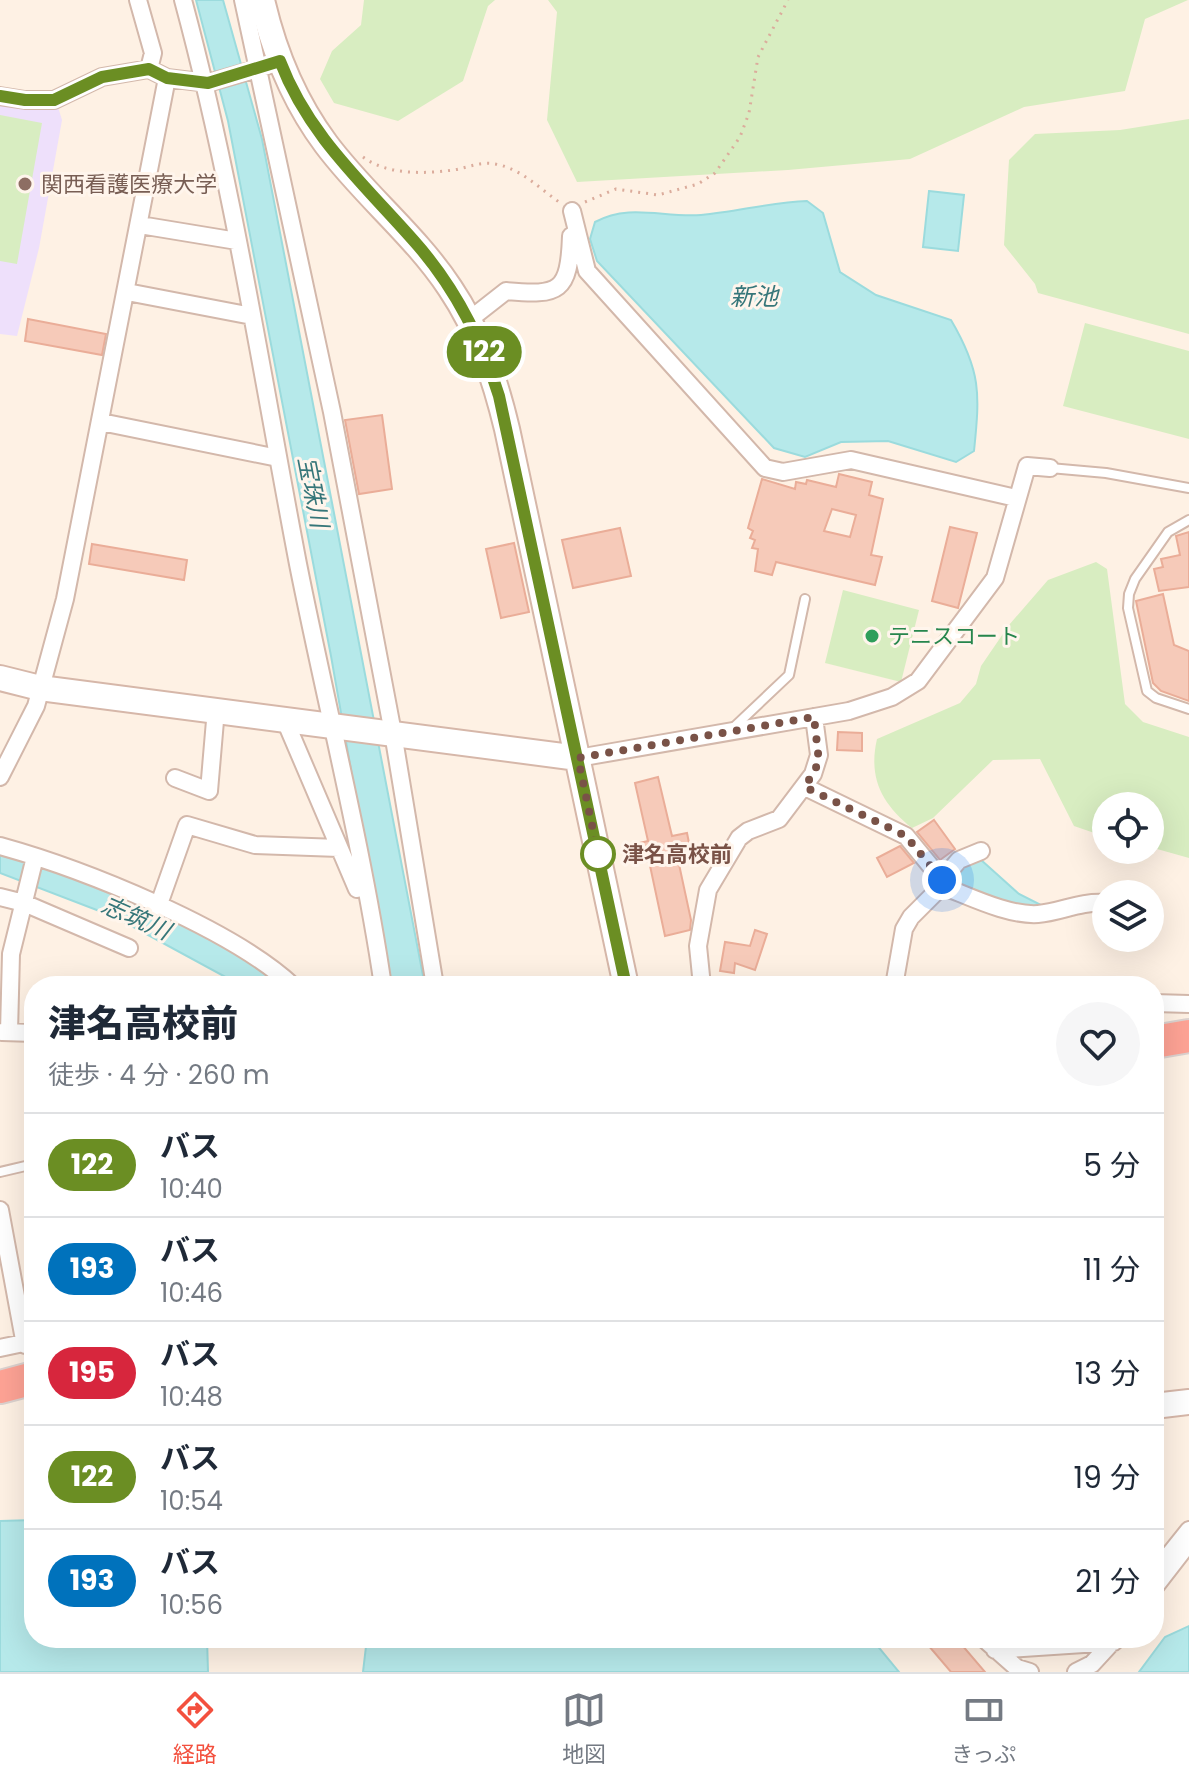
<!DOCTYPE html>
<html lang="ja">
<meta charset="utf-8">
<style>
body{margin:0;font-family:Poppins,"Noto Sans JP",sans-serif;background:#f6f6f7;color:#1f2937;height:100vh;display:flex;flex-direction:column;font-size:30px;white-space:nowrap}
*{box-sizing:border-box;margin:0}
p{font-size:26px;color:#747a83}
.icon{flex:none;width:44px;height:44px;fill:none;stroke:currentColor;stroke-width:2;stroke-linecap:round;stroke-linejoin:round}
.map{position:relative;flex:1;overflow:hidden}
.drawer{position:absolute;left:24px;top:976px;width:1140px;height:672px;display:flex;flex-direction:column;background:#fff;border-radius:32px;box-shadow:0 8px 32px #0002}
.drawer>*{flex:none}
.badge{padding:0 16px;border-radius:26px;font-size:28px;line-height:52px}
.controls{position:absolute;left:1092px;top:792px;display:grid;gap:16px}
.controls a{display:grid;place-items:center;width:72px;height:72px;border-radius:50%;background:#fff;box-shadow:0 8px 32px #0002;font-size:40px}
.you{position:absolute;width:40px;height:40px;margin:-20px;border:6px solid #fff;border-radius:50%;background:#1a73e8;box-shadow:0 0 0 12px #1a73e833}
.map>.badge{position:absolute;translate:-50% -50%;box-shadow:0 0 0 4px #fff}
.round{display:grid;place-items:center;flex:none;width:84px;height:84px;border-radius:42px;background:#f6f6f7}
.summary{display:flex;align-items:center;justify-content:space-between;height:136px;padding:0 24px}
h1{font-size:38px;font-weight:800;line-height:60px}
ul{padding:0;list-style:none}
li{display:flex;align-items:center;gap:24px;height:104px;padding:0 24px;border-top:2px solid #e0e1e3}
li div{flex:1}
li b{display:block;font-size:30px}
li em{font-style:normal}
li .badge{min-width:88px;font-weight:700;text-align:center}
.tab-bar{display:flex;justify-content:space-around;align-items:center;height:112px;border-top:2px solid #e0e1e3;background:#fff;font-size:22px;color:#747a83}
.tab-bar a{display:grid;justify-items:center;gap:4px}
.tab-bar .selected{color:#f3503e}
.map>svg:first-child{display:block}
</style>
<div class="map">
<svg width="1189" height="1672" viewBox="0 0 1189 1672">
<rect width="100%" height="100%" fill="#fef1e4"/>
<path fill="#eee0fb" d="M0 102 58 107 62 120 39 248 17 336 0 334Z"/>
<path fill="#d8edc1" d="M364 0H495L488 6 463 81 398 121 334 103 320 79 332 51 361 25Z
M548 0H1188L1145 19 1125 91 1024 107 910 159 788 170 577 182 547 120 557 12Z
M0 115 42 123 17 264 0 261Z
M1189 119V334L1038 293 1035 284 1004 245 1009 160 1035 134 1120 130Z
M1085 323 1189 351V439L1063 406Z
M1096 562 1107 569 1125 704 1143 722 1189 737V858L1150 847V806H1106V837L1074 826 1040 759 993 760 933 818 912 828C882 804 868 778 877 739L960 703 976 684 981 666 1009 625 1048 580Z
M843 590 919 610 901 682 825 663Z"/>
<path fill="#b6e9ea" stroke="#9bdbdd" stroke-width="2" d="M196 0H223L262 139 425 986H389L331 656 228 121Z
M929 191 964 195 958 251 923 247Z
M807 201 823 213 840 272 876 295 951 320C981 371 980 393 974 451L956 462 888 441 841 442 805 457 774 448 597 261 590 239 595 222C630 203 663 218 701 215 737 212 771 202 807 201Z
M0 850C100 887 202 922 288 986H242L115 917 0 873Z
M980 859 1019 894 1043 906 1040 909 1009 904 955 884 951 879 955 869Z
M34 1520V1638H207L208 1672H0V1521Z
M1189 1626V1672H1139L1165 1637Z
M367 1638H871L899 1672H363Z"/>
<path fill="#f6cab9" stroke="#eaad98" stroke-width="2" fill-rule="evenodd" d="M28 319 106 334 102 355 25 341Z
M382 415 392 489 359 494 345 420Z
M839 474 872 482 869 495 883 499 871 555 882 557 875 585 776 562 772 575 755 571 758 549 752 548 755 540 750 538 753 531 748 528 762 479 795 489 796 482 806 484 807 480 836 487ZM832 509 856 515 850 537 824 531Z
M950 527 977 533 958 608 932 601Z
M620 528 631 576 573 588 562 540Z
M1189 532V587L1159 591 1154 569 1163 567 1161 559 1180 555 1176 536Z
M514 543 529 612 501 618 486 549Z
M92 544 187 560 184 580 89 564Z
M1163 594 1174 645 1189 651V701L1161 691 1153 683 1136 601Z
M838 732 862 733V751L837 750Z
M658 777 672 836 687 833 691 853 677 855 691 920 690 930 665 936 649 861 639 863 635 844 648 841 635 783Z
M934 820 955 849 940 860 917 832Z
M900 846 914 863 887 877 877 858Z
M755 930 767 934 755 970 735 963 734 973 720 971 725 942 750 946Z
M922 1638H956L985 1672H951Z"/>
<g fill="none" stroke-linecap="round" stroke-linejoin="round">
<g stroke="#d3b8ab" stroke-width="12">
<path id="lane" d="M1050 468 1106 473 1189 488
M1189 520 1168 532 1135 579 1129 594 1128 608 1147 691 1156 698 1189 709
M733 728 789 675 805 599
M0 1172 34 1164"/>
</g>
<g stroke="#d3b8ab" stroke-width="20">
<path id="street" d="M138 0 153 53 149 69
M183 0C233 185 262 376 298 564 326 705 362 844 383 986
M243 0 332 412 393 733 435 986
M0 96 25 100H54L102 77 149 69 167 78 208 83 267 66
M572 211 587 271 765 468 783 472 851 460 1016 498
M140 225 237 241
M127 292 252 316
M469 320 506 291C560 296 569 292 571 236
M101 422 278 458
M284 718 357 889
M578 758 849 711 892 697 918 681 995 578 1027 466 1050 468
M0 777 36 706 65 599 167 78
M175 778 209 791 216 709
M805 787 906 836 942 880V886
M0 846C83 869 231 928 293 986
M942 880 959 860 981 851
M0 897 24 903 129 948
M158 907 187 825 255 845 339 848
M702 986 698 946 708 890 739 838 748 831 779 819 813 774 819 755 814 717
M894 986 904 929 911 917 942 886C969 896 1008 916 1038 914 1062 912 1079 901 1106 903
M1154 1003 1189 1004
M2 1032 34 1033
M9 1032 11 954 35 857
M0 1210 25 1345
M0 1348 33 1341
M1154 1558 1169 1555 1189 1530
M1154 1588 1189 1543
M983 1638 1017 1668 1030 1672
M995 1650 1114 1642
M1076 1672 1092 1664 1115 1639"/>
</g>
<g stroke="#d6b7a9" stroke-width="28">
<path id="secondary" d="M262 0C274 52 294 101 326 144 364 195 415 235 450 288 479 331 495 379 507 429L626 986
M0 678 40 688 578 758
M1154 1406 1189 1402"/>
</g>
<g stroke="#dcd2cf" stroke-width="36">
<path id="highway" d="M1154 1042 1189 1036
M0 1387 34 1378"/>
</g>
<path stroke="#dbac9c" stroke-width="3" stroke-dasharray="2 6" stroke-linecap="butt" d="M363 157C387 175 423 174 453 170 468 168 479 161 495 164 520 168 539 188 559 202
M585 202 616 189 658 195 698 184 715 173 740 137 749 113 758 57 788 0"/>
<use href="#lane" stroke="#fff" stroke-width="8"/>
<use href="#street" stroke="#fff" stroke-width="16"/>
<use href="#secondary" stroke="#fff" stroke-width="24"/>
<use href="#highway" stroke="#fea395" stroke-width="32"/>
</g>
<g fill="none" stroke-linecap="round" stroke-linejoin="round">
<g stroke="#fff" stroke-width="18">
<path id="line" d="M0 96 25 100H54L102 77 149 69 167 78 208 83 280 61C308 135 363 183 414 241 455 287 481 338 499 396L626 986"/>
</g>
<use href="#line" stroke="#6b8e23" stroke-width="12"/>
<path stroke="#795247" stroke-width="8" stroke-dasharray="0 14.4" d="M598 854 578 758 814 717 819 762 805 787 906 836 942 880"/>
</g>
<circle fill="#8d6e63" stroke="#fff5ec" stroke-width="3" cx="25" cy="184" r="8"/>
<circle fill="#2e9e5b" stroke="#fff5ec" stroke-width="3" cx="872" cy="636" r="8"/>
<circle fill="#fff" stroke="#6b8e23" stroke-width="4" cx="598" cy="854" r="16"/>
<g text-anchor="middle" stroke-width="6" stroke-linejoin="round" paint-order="stroke">
<g font-size="22" fill="#785e54" stroke="#fff5ec" text-anchor="start">
<text x="41" y="192">関西看護医療大学</text>
</g>
<g font-size="22" fill="#27864d" stroke="#fff5ec" text-anchor="start">
<text x="888" y="644">テニスコート</text>
</g>
<g font-size="22" font-weight="bold" fill="#795247" stroke="#fff5ec" text-anchor="start">
<text x="622" y="862">津名高校前</text>
</g>
<g font-size="24" font-style="italic" fill="#367679" stroke="#fff5ec">
<text x="754" y="305">新池</text>
<text transform="translate(313 492) rotate(79)" y="8">宝珠川</text>
<text transform="translate(136 918) rotate(24)" y="8">志筑川</text>
</g>
</g>
</svg>
<div class="controls">
<a><svg class="icon" aria-label="locate" viewBox="0 0 24 24"><circle cx="12" cy="12" r="6"/><path d="M12 2v4M12 18v4M2 12h4M18 12h4"/></svg></a>
<a><svg class="icon" aria-label="layers" viewBox="0 0 24 24"><path d="M12 4l9 5-9 5-9-5zM3 14l9 5 9-5"/></svg></a>
</div>
<div class="you" style="left:942px;top:880px"></div>
<b class="badge" style="left:484px;top:352px;background:#6b8e23;color:#fff">122</b>
<section class="drawer">
<div class="summary"><div><h1>津名高校前</h1><p>徒歩 · 4 分 · 260 m</p></div><a class="round"><svg class="icon" aria-label="heart" viewBox="0 0 24 24"><path d="M12 20l-8-8c-3-5 5-10 8-4 3-6 11-1 8 4z"/></svg></a></div>
<ul>
<li><span class="badge" style="background:#6b8e23;color:#fff">122</span><div><b>バス</b><p>10:40</p></div><em>5 分</em></li>
<li><span class="badge" style="background:#0072bc;color:#fff">193</span><div><b>バス</b><p>10:46</p></div><em>11 分</em></li>
<li><span class="badge" style="background:#d7263d;color:#fff">195</span><div><b>バス</b><p>10:48</p></div><em>13 分</em></li>
<li><span class="badge" style="background:#6b8e23;color:#fff">122</span><div><b>バス</b><p>10:54</p></div><em>19 分</em></li>
<li><span class="badge" style="background:#0072bc;color:#fff">193</span><div><b>バス</b><p>10:56</p></div><em>21 分</em></li>
</ul>
</section>
</div>
<nav class="tab-bar">
<a class="selected"><svg class="icon" aria-label="directions" viewBox="0 0 24 24"><path d="M12 3l9 9-9 9-9-9zM9 14v-3h6M13 9l2 2-2 2"/></svg>経路</a>
<a><svg class="icon" aria-label="map" viewBox="0 0 24 24"><path d="M3 6l6-2 6 2 6-2v14l-6 2-6-2-6 2zM9 4v14M15 6v14"/></svg>地図</a>
<a><svg class="icon" aria-label="tickets" viewBox="0 0 24 24"><path d="M3 7h18v10H3zM15 7v10"/></svg>きっぷ</a>
</nav>
